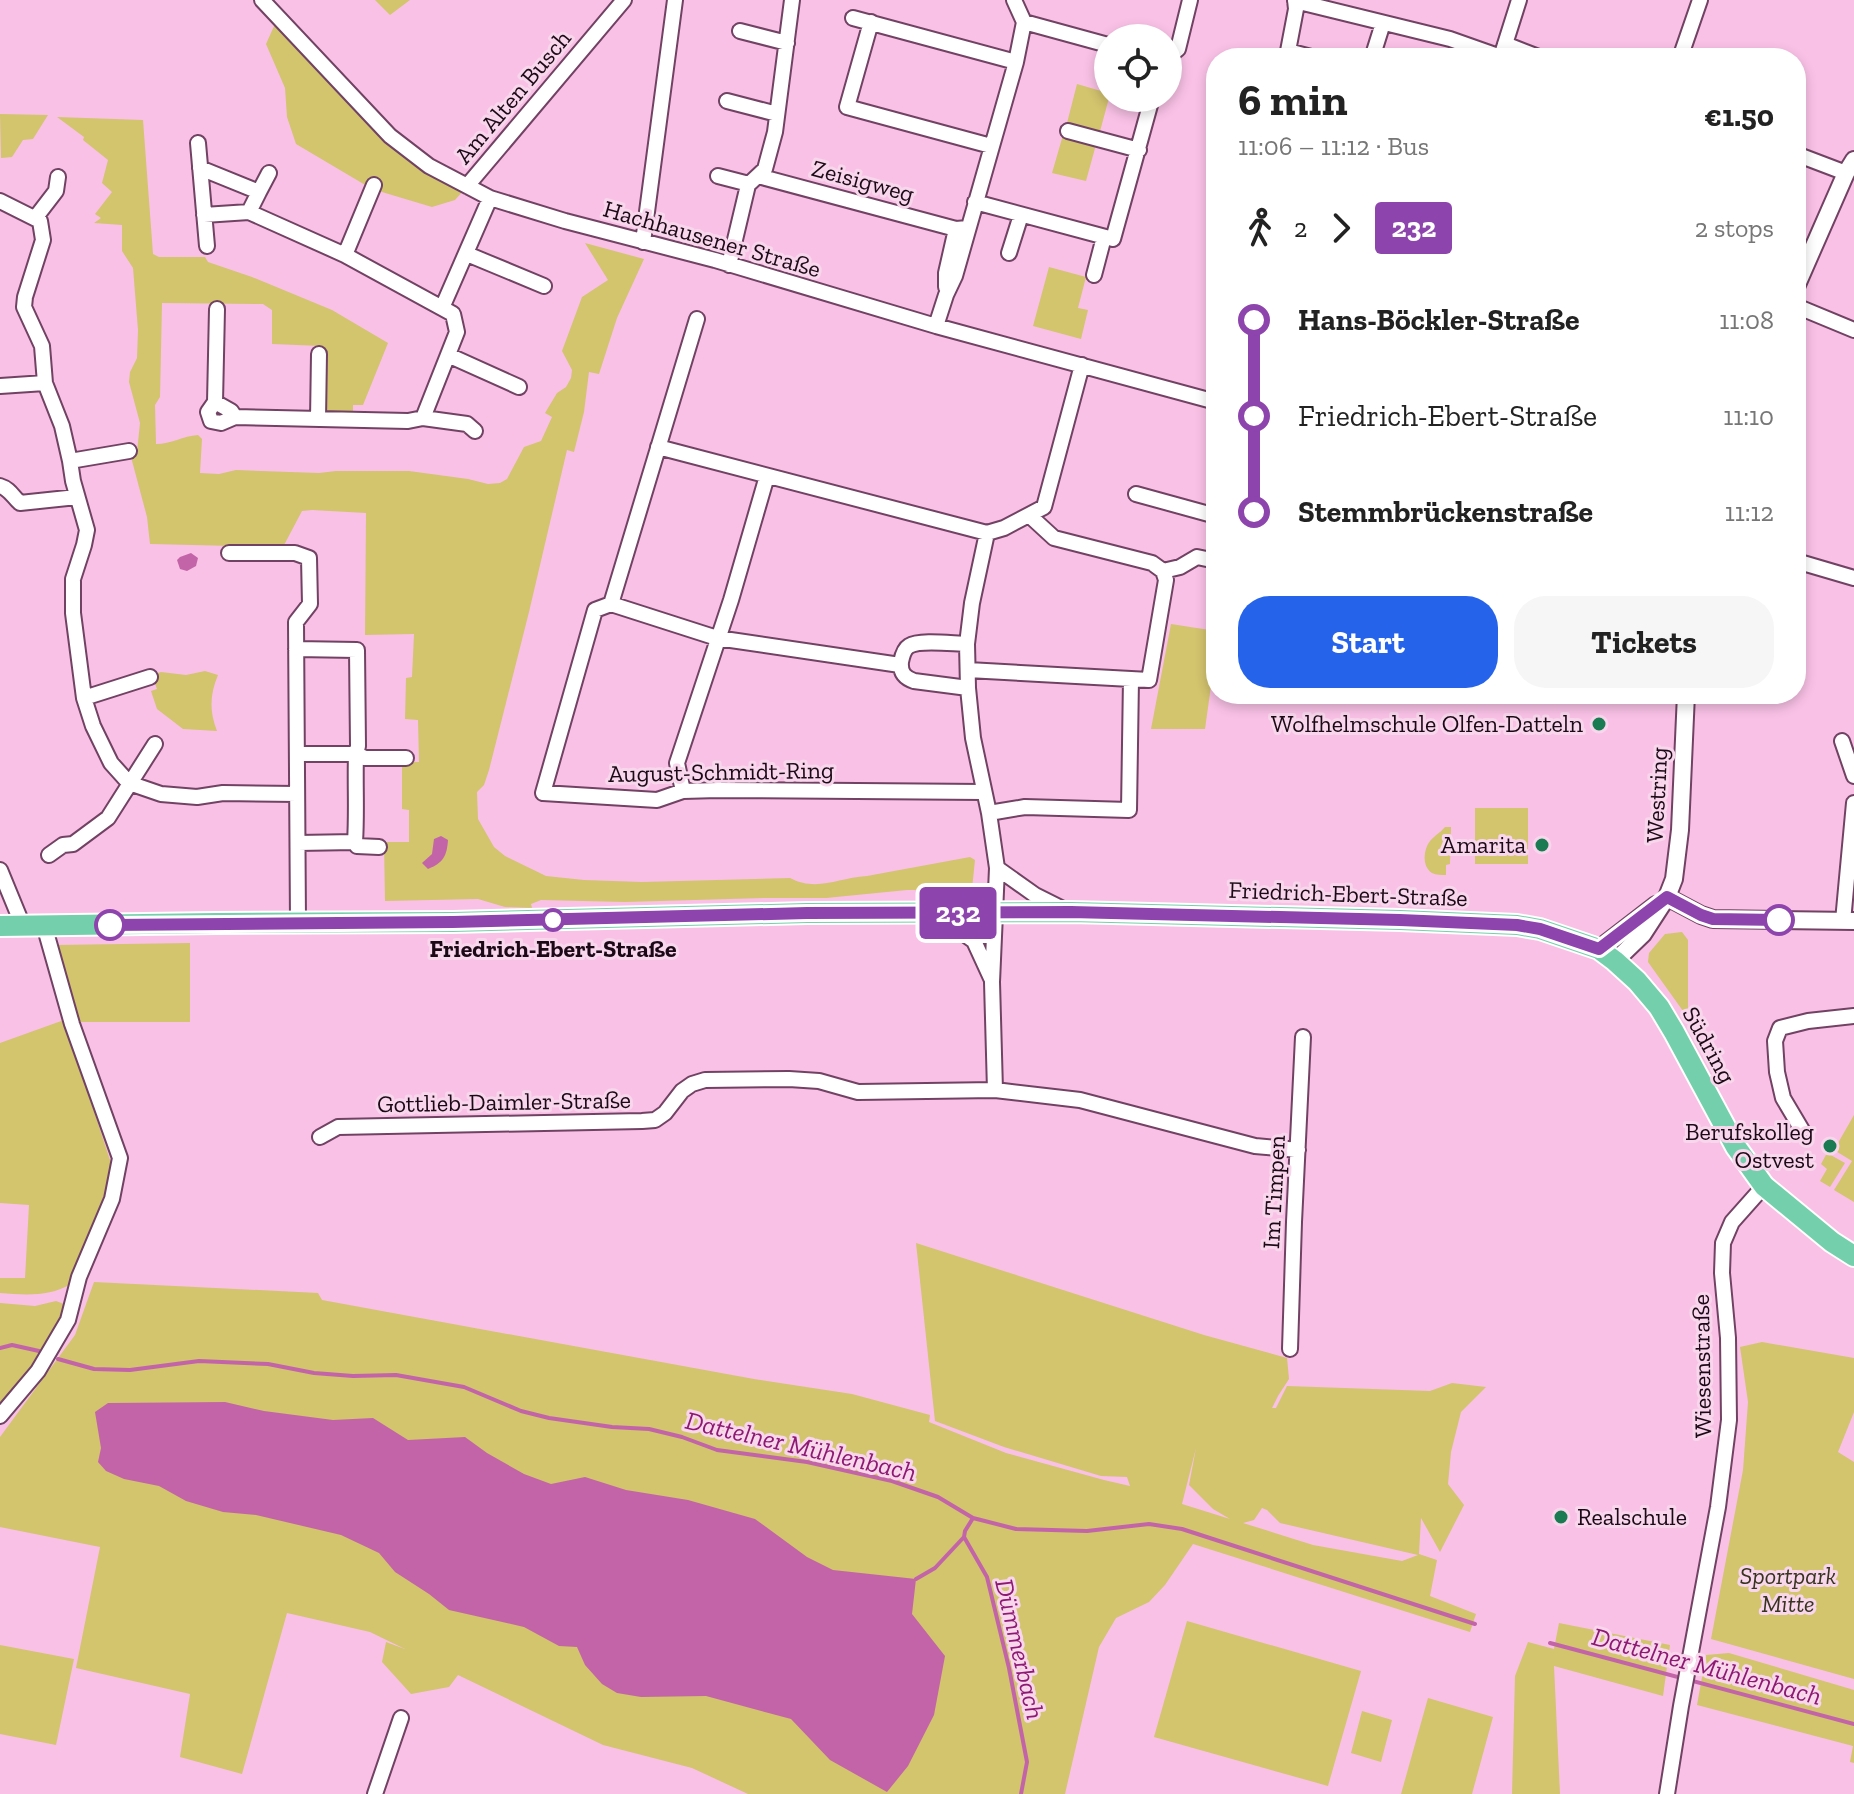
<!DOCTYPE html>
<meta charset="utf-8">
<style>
body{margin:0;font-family:"Zilla Slab",serif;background:#f6f6f6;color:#222;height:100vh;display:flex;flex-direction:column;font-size:30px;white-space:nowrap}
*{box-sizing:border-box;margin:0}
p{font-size:26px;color:#767676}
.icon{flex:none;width:44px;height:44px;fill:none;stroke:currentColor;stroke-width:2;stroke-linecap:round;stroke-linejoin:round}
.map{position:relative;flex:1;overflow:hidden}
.side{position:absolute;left:1206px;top:48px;width:600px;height:656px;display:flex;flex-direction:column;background:#fff;border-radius:32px;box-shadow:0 4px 12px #0003}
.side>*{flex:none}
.badge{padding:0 16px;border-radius:6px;font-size:28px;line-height:52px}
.buttons{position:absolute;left:1094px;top:24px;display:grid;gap:16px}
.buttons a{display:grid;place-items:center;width:88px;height:88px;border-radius:50%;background:#fff;box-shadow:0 4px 12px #0003;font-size:40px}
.map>.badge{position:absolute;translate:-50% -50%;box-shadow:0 0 0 4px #fff}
.legs{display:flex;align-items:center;gap:12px;height:88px;padding:0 32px;font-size:26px}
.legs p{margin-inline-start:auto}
.head{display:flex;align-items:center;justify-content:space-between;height:136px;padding:0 32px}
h1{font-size:44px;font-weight:800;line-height:60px}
.action{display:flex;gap:16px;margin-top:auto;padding:16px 32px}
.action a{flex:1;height:92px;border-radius:32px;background:#2563eb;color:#fff;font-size:32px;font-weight:800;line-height:92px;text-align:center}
.action a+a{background:#f6f6f6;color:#222}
ul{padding:0 32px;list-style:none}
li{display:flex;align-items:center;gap:28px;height:96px;font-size:30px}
li i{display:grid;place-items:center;width:12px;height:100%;margin:0 10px;background:currentColor}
li i::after{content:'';width:20px;height:20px;margin:-10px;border:6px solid;border-radius:50%;background:#fff}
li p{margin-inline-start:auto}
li:first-child i{background:linear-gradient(#0000 50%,currentColor 0)}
li:last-child i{background:linear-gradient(currentColor 50%,#0000 0)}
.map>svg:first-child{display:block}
</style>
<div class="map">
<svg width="1854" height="1794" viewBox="0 0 1854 1794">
<rect width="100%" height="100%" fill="#f9c1e6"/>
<path fill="#d3c46e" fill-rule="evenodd" d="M375 0H410L390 15Z
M275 24 323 75 463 191 455 200 432 207 372 189 296 144 287 117 285 88 266 44Z
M1077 84 1108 93 1109 98 1099 135 1072 128 1067 123Z
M0 114 48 115 33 139 23 140 12 157 1 158Z
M57 117 143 120 153 254 159 257H205L208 262 252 277 332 310 388 343 363 405H353V414L328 413 324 407 323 349 322 346 272 344V310L263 304 162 303 160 397 155 405 156 444C171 444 183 436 198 435L202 439 200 473 219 474 236 470 319 473 336 471H409L468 479 488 484 500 483 507 479 524 447 541 441 552 417 545 413 557 393 566 387 571 378 572 370 562 351 582 297 608 280 585 243 644 259 617 318 599 374 589 372 584 412 574 452 567 450 529 612 489 770 484 785 477 792 478 819 494 847 505 856 546 876 584 880 642 882 790 878C817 892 837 878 867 876L970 857 975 860 972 889 967 893 959 894 936 890H907L826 898H764L625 902 541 900 531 904 532 908 505 907 478 899 385 901 384 842H409V810L402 809V762H419L418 720 405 719 406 678 412 677 414 634 365 635 366 513 312 510 302 511 283 547 150 544 147 517 131 457H135V452H137L140 423 129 382 130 372 137 358 138 330 133 268 122 251V225L94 223 101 218 95 214 112 192 102 183 108 160 83 140 84 137Z
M1063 135 1097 141 1086 181 1052 173Z
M1049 267 1086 277 1078 308 1088 310 1081 339 1033 326Z
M1171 624 1216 631V650L1205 729H1151Z
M205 671 218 675C210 694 209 711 217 731L183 729 157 709 151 691 157 689 152 675 161 672 186 675Z
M1475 808H1528V864H1475Z
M1445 827H1451L1450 864 1446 865V875C1442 875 1436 875 1432 873 1422 867 1423 850 1430 841 1435 835 1440 833 1445 827Z
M1682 932 1688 940V1008L1683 1011 1648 962 1649 953 1665 934Z
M190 943V1022H77L56 945Z
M64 1020 111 1163 106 1190 71 1284C49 1297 25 1295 0 1293V1278H25L29 1205 0 1203V1043Z
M1854 1115V1202L1834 1190 1852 1161 1834 1150Z
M1827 1153 1845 1163 1830 1187 1820 1181 1827 1169 1821 1164Z
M916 1243 1204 1335 1287 1358 1289 1379 1278 1396 1272 1408H1276L1287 1386 1430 1391 1452 1383 1486 1387 1461 1412 1451 1452 1448 1484 1464 1505 1440 1552 1421 1518 1419 1554 1437 1560 1430 1596 1476 1614 1470 1632 1193 1544 1165 1585 1149 1602 1116 1618 1099 1647 1065 1794H748L692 1768 603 1745 458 1675 449 1687 411 1694 382 1662 386 1642 405 1649 370 1632 287 1613 242 1774 180 1757 190 1694 76 1668 100 1547 0 1527V1437L75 1335 94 1282 318 1293 322 1300 754 1379 852 1394 930 1415 929 1422 1006 1453 1104 1480 1130 1486 1127 1477 1101 1476 1004 1447 935 1421ZM1196 1448 1189 1485 1213 1509 1230 1519 1182 1504ZM1262 1508 1267 1510 1280 1523 1418 1555 1402 1561 1313 1545 1243 1523 1254 1520Z
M56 1301 64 1304 62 1320 43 1347 19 1387 0 1408V1303L35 1306Z
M1762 1342 1854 1358V1412L1838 1452 1854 1462V1679L1711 1639 1743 1470 1748 1402 1740 1347Z
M1187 1621 1361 1671 1328 1786 1154 1737Z
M1559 1623 1670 1645 1663 1696 1554 1666 1560 1794H1512L1515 1676 1528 1642 1554 1649Z
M0 1645 74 1659 56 1745 0 1734Z
M1729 1653 1854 1690V1763L1850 1762 1853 1746 1697 1705 1706 1655Z
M1428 1698 1493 1717 1472 1794H1401Z
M1362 1711 1392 1720 1381 1762 1351 1753Z"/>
<path fill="#c364a8" d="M191 553 198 558 196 566 187 571 180 569 177 560 180 557Z
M441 836 448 840C447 856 443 863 428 869L422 863 432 854 434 839Z
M225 1402 264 1411 333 1420 373 1418 408 1440 465 1437 487 1453 524 1474 551 1484 585 1477 626 1490 688 1500 755 1519 807 1557 833 1570 916 1579 912 1614 945 1656 934 1715 908 1766 887 1792 830 1760 791 1719 706 1696 641 1697 617 1693 602 1684 585 1665 577 1647 559 1646 524 1627 449 1610 429 1594 395 1572 379 1553 341 1535 256 1515 223 1512 186 1501 159 1486 124 1479 106 1471 98 1462 101 1448 95 1412 108 1403Z"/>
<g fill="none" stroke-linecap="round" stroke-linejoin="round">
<path stroke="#c364a8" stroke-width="4" d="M0 1348 12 1345 39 1351
M58 1359 94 1369 130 1370 199 1361 268 1364 314 1373 353 1376 396 1375 464 1387 521 1411 549 1418 612 1427 649 1429 682 1437 717 1450 807 1462 892 1481 938 1497 973 1518 1016 1529 1087 1531 1149 1524 1182 1529 1475 1624
M973 1518 965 1531 964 1537 987 1577 1009 1668 1027 1762 1021 1794
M916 1579 935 1568 964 1537
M1550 1643 1854 1724"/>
<g stroke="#714263" stroke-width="18">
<path id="minor" d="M262 0 390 136 429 166 490 198 565 221 715 260 936 326 1216 402
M1295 0 1296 9 1288 51 1315 58
M1295 1 1450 39 1501 57
M853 18 1016 62
M871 22 847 107 991 146
M1024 22 1108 45
M740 31 787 43
M1505 44 1541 58
M1168 57 1178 49 1190 0
M1372 58 1383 23
M1505 58 1501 57 1519 0
M1680 58 1700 0
M727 101 777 114
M1068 131 1139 150
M198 143 207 246
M1796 154 1846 173
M200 168 259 192 249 212
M718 176 749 184
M758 176 956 229 968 228
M467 186 624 0
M259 192 269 173
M0 201 40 221 43 240 25 297 24 307 42 346 45 383 62 426 70 461 73 481 87 530 84 545 73 579V613L84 698 93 726 111 763 129 783 161 794 197 797 223 793 297 794
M975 202 1113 239 1152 98
M204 215 249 212 345 255 442 308
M36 217 56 191 58 177
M643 242 675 0
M1009 253 1021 215
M467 254 544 286
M345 255 374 185
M729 265 748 185 765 169 775 132 792 0
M1094 275 1104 237
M946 287V273L956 229
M1796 306 1854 330
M697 319 611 604 595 610 543 793 657 800 683 791 718 790 984 792
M936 326 946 295 955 276 1016 62 1024 22 1014 0
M448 355 519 387
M0 386 45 383
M215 402 217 309
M235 417 221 423 211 421 208 412 215 402 231 411 235 417 408 421 423 418 457 332 453 314 442 308 490 198
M423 418 467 424 475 431
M318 419 319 354
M658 447 987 533
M70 461 129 451
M0 486C10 489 13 497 20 503L77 497
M1136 494 1216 516
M229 553H295L309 558 310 604 296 622 298 922
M1796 561 1854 578
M1163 571 1180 567 1197 557 1216 561
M611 604 717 638 900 665
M967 644C954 644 920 639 909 646 904 649 902 657 901 662 900 673 905 678 914 681L968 688
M296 649 357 650 358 746 356 754 365 758H406
M968 670 1131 679
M84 698 150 677
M1842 741 1854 776
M297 754H356C355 784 357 812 355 842L298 843
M683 791 677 763 731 600 767 476
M989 813 1025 807 1129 810 1131 679 1149 680 1166 580 1163 571 1152 563 1054 538 1029 515
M355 842 357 846 379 847
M49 855 63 845 73 844 108 818 155 744
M997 868 1035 895 1067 911
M0 870 23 926
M926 915 960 931 974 941 991 978
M1843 921 1854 803
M995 1090 992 982 997 868 989 813 973 738 968 688 967 644 972 603 987 533 1004 528 1044 507 1082 365
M1802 1130 1783 1098 1777 1072 1775 1041 1780 1028 1808 1021 1854 1016
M320 1137 338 1127 642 1121 655 1120 665 1113 682 1091 692 1084 705 1080 789 1079 819 1081 858 1092 995 1090 1080 1100 1255 1146 1298 1150
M1290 1349 1294 1222 1303 1037
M0 1416 38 1371 68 1320 79 1277 112 1199 120 1158 72 1024 44 925
M375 1794 401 1718
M1667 1794 1681 1706 1718 1507 1729 1420 1728 1338 1722 1273 1723 1243 1732 1222 1764 1186"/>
</g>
<g stroke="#714263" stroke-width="20">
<path id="tertiary" d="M1796 287 1846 173 1854 160
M1667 897 1701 915 1713 919 1854 921
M1599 949 1656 905
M1615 961 1643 934 1667 897 1674 879 1680 830 1686 694"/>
</g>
<g stroke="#fff" stroke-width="24">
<path id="primary" d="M0 926 216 923 453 922 807 913 1071 912 1400 920 1517 925 1540 929 1599 949 1615 961 1637 981 1659 1007 1674 1032 1736 1147 1764 1186 1832 1242 1854 1256"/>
</g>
<use href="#minor" stroke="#fff" stroke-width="14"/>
<use href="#tertiary" stroke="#fff" stroke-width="16"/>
<use href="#primary" stroke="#74d0ac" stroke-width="20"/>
</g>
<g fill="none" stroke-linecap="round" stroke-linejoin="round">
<g stroke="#fff" stroke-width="18">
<path id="line-1" d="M110 925 453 922 807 913 1071 912 1400 920 1517 925 1540 929 1599 949 1667 897 1701 915 1713 919 1779 920"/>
</g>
<use href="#line-1" stroke="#8e44ad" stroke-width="12"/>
</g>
<g fill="#1a7a51" stroke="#f8d6ec" stroke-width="3">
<circle cx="1599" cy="724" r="8"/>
<circle cx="1542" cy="845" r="8"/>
<circle cx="1830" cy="1146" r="8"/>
<circle cx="1561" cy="1517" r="8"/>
</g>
<g fill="#fff" stroke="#8e44ad" stroke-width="4">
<circle cx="553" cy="920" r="10"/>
<circle cx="1779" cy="920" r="14"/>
<circle cx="110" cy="925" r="14"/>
</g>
<g text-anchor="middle" stroke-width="6" stroke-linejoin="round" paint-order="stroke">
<g font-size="24" fill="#1c0917" stroke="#f8d6ec">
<text transform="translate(513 97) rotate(-50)" y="8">Am Alten Busch</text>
<text transform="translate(863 181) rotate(15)" y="8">Zeisigweg</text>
<text transform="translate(712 239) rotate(16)" y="8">Hachhausener Straße</text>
<text transform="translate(721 772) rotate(-1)" y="8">August-Schmidt-Ring</text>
<text transform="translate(1657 795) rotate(-87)" y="8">Westring</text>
<text transform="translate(1348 894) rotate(2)" y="8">Friedrich-Ebert-Straße</text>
<text transform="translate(1709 1045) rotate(61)" y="8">Südring</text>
<text transform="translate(504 1102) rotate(-1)" y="8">Gottlieb-Daimler-Straße</text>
<text transform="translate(1274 1192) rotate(-87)" y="8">Im Timpen</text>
<text transform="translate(1702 1366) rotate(-91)" y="8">Wiesenstraße</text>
</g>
<g font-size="24" fill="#1c0917" stroke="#f8d6ec" text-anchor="end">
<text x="1583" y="732">Wolfhelmschule Olfen-Datteln</text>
<text x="1526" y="853">Amarita</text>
<text x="1814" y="1140">Berufskolleg<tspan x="1814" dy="28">Ostvest</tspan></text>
<text x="1577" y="1525" text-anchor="start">Realschule</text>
</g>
<g font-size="24" font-weight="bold" fill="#1c0917" stroke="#f8d6ec">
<text x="553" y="957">Friedrich-Ebert-Straße</text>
</g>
<g font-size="24" font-style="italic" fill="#37331e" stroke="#f8d6ec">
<text x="1788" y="1584">Sportpark<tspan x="1788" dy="28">Mitte</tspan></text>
</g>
<g font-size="26" font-style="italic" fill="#8d1973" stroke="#f8d6ec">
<text transform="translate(801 1446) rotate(13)" y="9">Dattelner Mühlenbach</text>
<text transform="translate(1020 1649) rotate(77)" y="9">Dümmerbach</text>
<text transform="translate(1707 1666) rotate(15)" y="9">Dattelner Mühlenbach</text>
</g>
</g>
</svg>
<div class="buttons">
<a><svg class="icon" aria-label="locate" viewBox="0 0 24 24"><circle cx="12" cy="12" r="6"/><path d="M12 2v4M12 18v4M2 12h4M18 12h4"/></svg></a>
</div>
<b class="badge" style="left:958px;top:913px;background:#8e44ad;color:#fff">232</b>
<section class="side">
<div class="head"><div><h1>6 min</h1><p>11:06 – 11:12 · Bus</p></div><b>€1.50</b></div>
<div class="legs"><svg class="icon" aria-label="walk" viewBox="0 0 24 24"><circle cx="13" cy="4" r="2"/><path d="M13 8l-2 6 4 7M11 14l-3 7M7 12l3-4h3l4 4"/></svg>2<svg class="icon" aria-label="forward" viewBox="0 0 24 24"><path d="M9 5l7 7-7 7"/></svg><b class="badge" style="background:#8e44ad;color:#fff">232</b><p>2 stops</p></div>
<ul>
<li><i style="color:#8e44ad"></i><b>Hans-Böckler-Straße</b><p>11:08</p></li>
<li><i style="color:#8e44ad"></i><span>Friedrich-Ebert-Straße</span><p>11:10</p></li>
<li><i style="color:#8e44ad"></i><b>Stemmbrückenstraße</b><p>11:12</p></li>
</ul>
<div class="action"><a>Start</a><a>Tickets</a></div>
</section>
</div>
